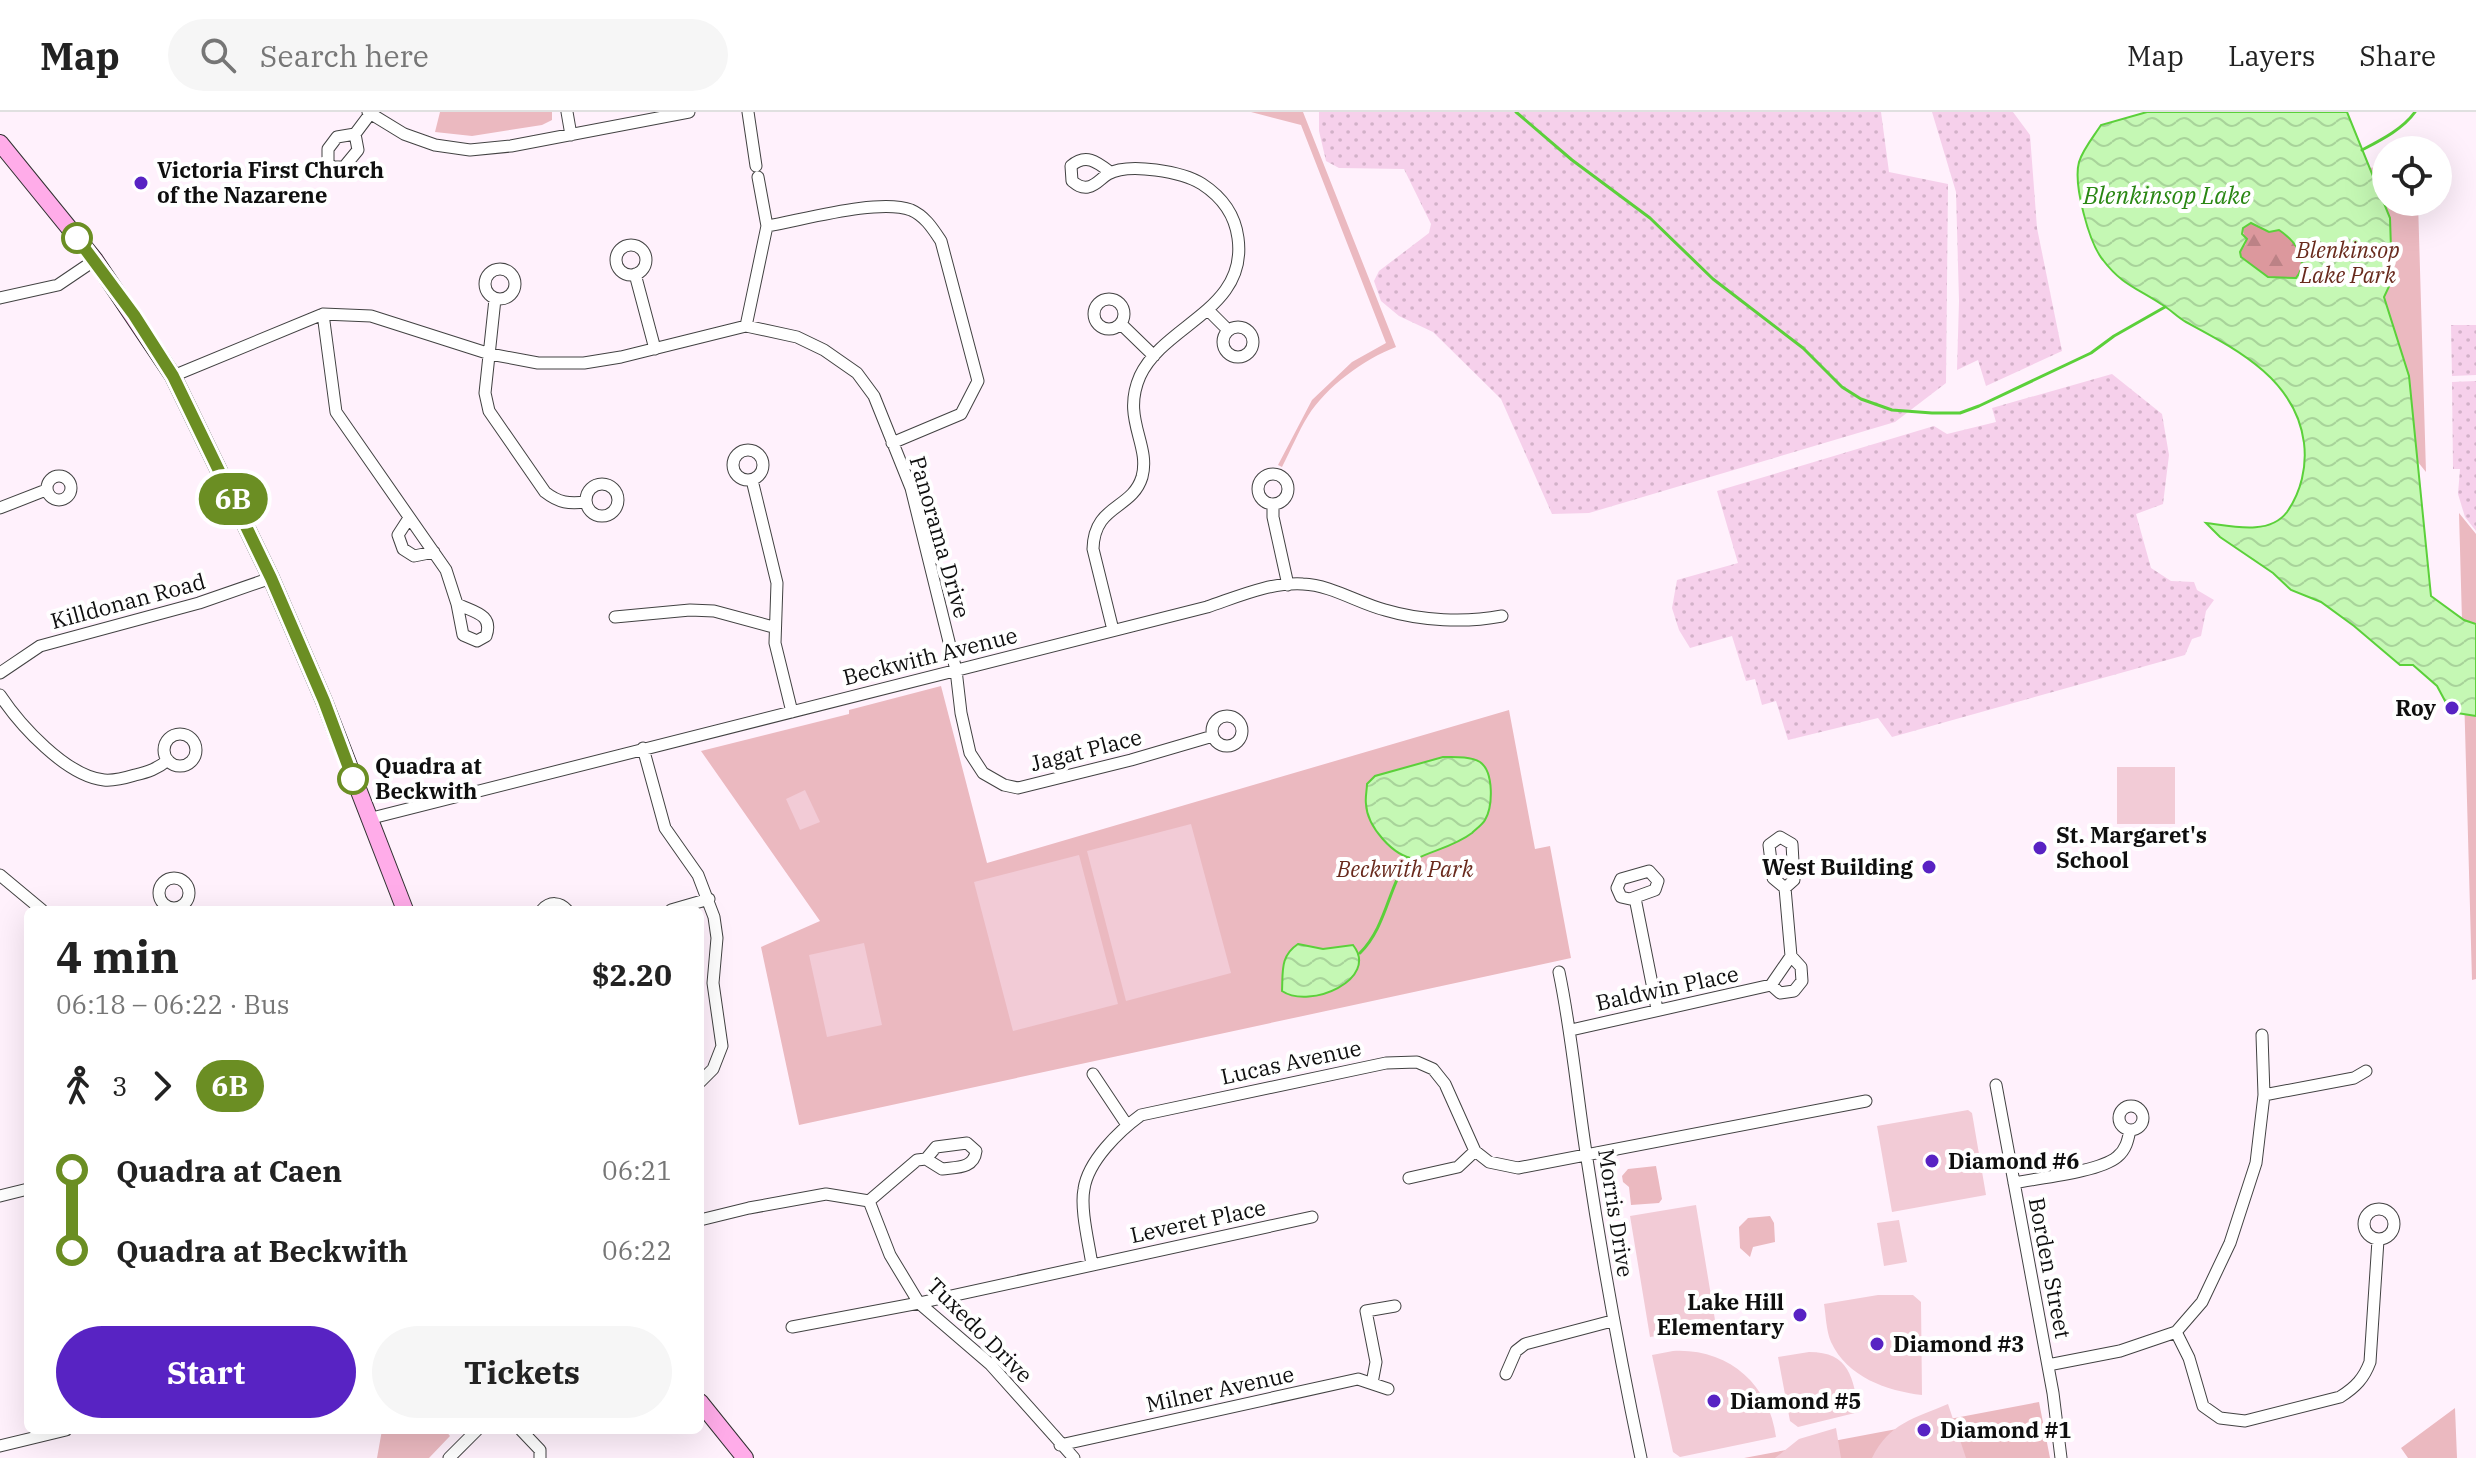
<!DOCTYPE html>
<meta charset="utf-8">
<style>
body{margin:0;font-family:"IBM Plex Serif",serif;background:#f6f6f6;color:#222;height:100vh;display:flex;flex-direction:column;font-size:30px;white-space:nowrap}
*{box-sizing:border-box;margin:0}
p{font-size:26px;color:#767676}
.icon{flex:none;width:44px;height:44px;fill:none;stroke:currentColor;stroke-width:2;stroke-linecap:round;stroke-linejoin:round}
.map{position:relative;flex:1;overflow:hidden}
.panel{position:absolute;left:24px;top:794px;width:680px;height:528px;display:flex;flex-direction:column;background:#fff;border-radius:12px;box-shadow:0 8px 32px #0002}
.panel>*{flex:none}
.badge{padding:0 16px;border-radius:26px;font-size:28px;line-height:52px}
.controls{position:absolute;left:2372px;top:24px;display:grid;gap:16px}
.controls a{display:grid;place-items:center;width:80px;height:80px;border-radius:50%;background:#fff;box-shadow:0 8px 32px #0002;font-size:40px}
.map>.badge{position:absolute;translate:-50% -50%;box-shadow:0 0 0 4px #fff}
.legs{display:flex;align-items:center;gap:12px;height:88px;padding:0 32px;font-size:26px}
.legs p{margin-inline-start:auto}
.headline{display:flex;align-items:center;justify-content:space-between;height:136px;padding:0 32px}
h1{font-size:44px;font-weight:700;line-height:60px}
.button{display:flex;gap:16px;margin-top:auto;padding:16px 32px}
.button a{flex:1;height:92px;border-radius:48px;background:#5823c3;color:#fff;font-size:32px;font-weight:700;line-height:92px;text-align:center}
.button a+a{background:#f6f6f6;color:#222}
ul{padding:0 32px;list-style:none}
li{display:flex;align-items:center;gap:28px;height:80px;font-size:30px}
li i{display:grid;place-items:center;width:12px;height:100%;margin:0 10px;background:currentColor}
li i::after{content:'';width:20px;height:20px;margin:-10px;border:6px solid;border-radius:50%;background:#fff}
li p{margin-inline-start:auto}
li:first-child i{background:linear-gradient(#0000 50%,currentColor 0)}
li:last-child i{background:linear-gradient(currentColor 50%,#0000 0)}
header{display:flex;align-items:center;gap:48px;box-sizing:border-box;height:112px;padding:0 40px;background:#fff;border-bottom:2px solid #e0e0e0}
header strong{font-size:38px}
nav{display:flex;gap:44px;margin-inline-start:auto;font-size:28px}
.search{width:560px;height:72px;background:#f6f6f6;display:flex;align-items:center;gap:20px;box-sizing:border-box;padding:0 28px;border-radius:44px;color:#767676;font-size:30px}
.map>svg:first-child{display:block}
</style>
<header>
<strong>Map</strong>
<div class="search"><svg class="icon" aria-label="search" viewBox="0 0 24 24"><circle cx="10" cy="10" r="6"/><path d="M15 15l6 6"/></svg>Search here</div>
<nav><a>Map</a><a>Layers</a><a>Share</a></nav>
</header>
<div class="map">
<svg width="2476" height="1346" viewBox="0 0 2476 1346">
<defs>
<pattern id="farmland-dots" width="8" height="8" patternUnits="userSpaceOnUse" patternTransform="scale(2)"><rect width="8" height="8" fill="#f6d0eb"/><path d="M2 2h.1M6 6h.1" fill="none" stroke="#d2b1c8" stroke-width="1.8" stroke-linecap="round"/></pattern>
<pattern id="forest-firs" width="22" height="20" patternUnits="userSpaceOnUse" patternTransform="scale(2)"><rect width="22" height="20" fill="#dc989d"/><path d="M5 1l3.5 6h-7zM16 11l3.5 6h-7z" fill="#bc8286"/></pattern>
<pattern id="water-waves" width="16" height="10" patternUnits="userSpaceOnUse" patternTransform="scale(2)"><rect width="16" height="10" fill="#c5f8b4"/><path d="M0 5q4-4 8 0t8 0" fill="none" stroke="#a8d39a"/></pattern>
</defs>
<rect width="100%" height="100%" fill="#fff1fc"/>
<path fill="url(#farmland-dots)" d="M1319 0H1881L1889 60 1948 72 1946 271 1895 310 1589 401 1552 402 1501 287 1433 220 1399 204 1381 189 1374 169 1379 159 1429 121 1431 112 1404 57 1339 56 1326 49 1319 19Z
M1932 0H2013L2030 23 2037 116 2062 239 1986 274 1978 248 1957 258 1959 189 1956 80Z
M2451 213H2476V263L2452 264Z
M2112 262 2162 302 2169 343 2163 392 2136 402 2151 456 2171 469 2194 470 2197 478 2214 488 2206 499 2201 524 2192 527 2185 543 1892 625 1878 606 1788 628 1776 589 1762 593 1755 567 1746 569 1732 524 1690 536 1679 518 1672 496 1677 468 1738 451 1717 379 1934 314 1947 322 1996 310 1992 296Z
M2476 269V419L2465 405 2458 382 2460 357H2453L2452 270Z"/>
<path fill="#ebb9c0" d="M440 0H552V8L542 13 472 24 435 20Z
M1251 0H1303L1396 235C1364 247 1326 275 1308 304 1298 320 1291 338 1282 355L1278 353 1312 288 1352 250 1386 231 1301 13Z
M2386 54V90H2418L2426 360 2195 77Z
M2459 401 2476 422V867L2472 868Z
M941 574 987 751 1509 598 1535 737 1550 734 1571 846 799 1013 761 835 820 809 701 639 849 602V598Z
M1656 1054 1662 1087 1659 1091 1631 1093 1629 1075 1623 1070 1622 1064 1628 1057Z
M1770 1104 1774 1111 1775 1130 1753 1135 1750 1145 1740 1136 1739 1115 1748 1106Z
M2039 1290 2050 1346H1744Z
M2455 1296 2457 1346H2408L2401 1336Z
M382 1318H445L450 1324 429 1346H377Z"/>
<path fill="url(#forest-firs)" d="M2251 111 2268 120 2279 117C2294 128 2311 148 2296 166L2268 165 2241 145 2240 140 2246 132 2243 116Z"/>
<path fill="#f2cbd6" d="M2117 655H2175V712H2117Z
M805 678 820 710 800 718 786 687Z
M1191 712 1231 861 1126 889 1087 739Z
M1079 743 1118 892 1013 919 974 770Z
M864 831 882 913 827 925 809 843Z
M1968 998 1972 1001 1986 1083 1892 1100 1877 1014Z
M1696 1093 1716 1214 1650 1225 1630 1104Z
M1899 1108 1907 1150 1884 1154 1877 1111Z
M1878 1183H1913L1921 1190 1922 1283C1887 1279 1847 1265 1831 1230 1826 1218 1826 1204 1824 1192Z
M1673 1239C1727 1236 1769 1271 1776 1325L1680 1345 1673 1340 1652 1243Z
M1809 1240C1850 1240 1853 1266 1859 1300L1798 1315 1790 1309 1778 1245Z
M1948 1292 1966 1346H1872C1889 1311 1915 1306 1948 1292Z
M1836 1316 1841 1346H1775L1799 1327Z"/>
<path fill="url(#water-waves)" stroke="#5bd03a" stroke-width="2" fill-rule="evenodd" d="M2147 0H2347L2390 106 2392 168 2384 185 2409 264 2431 484 2464 508 2476 512V604L2451 600 2437 574 2413 553H2400L2354 514 2321 490 2291 478 2273 461 2220 425 2206 411C2231 414 2269 424 2287 400 2301 380 2307 355 2304 331 2296 267 2236 237 2186 210 2177 205 2170 197 2161 192 2137 176 2122 173 2103 148 2089 131 2073 72 2079 50 2083 37 2094 24 2101 13ZM2251 111 2269 120 2279 118C2294 128 2311 148 2296 166L2268 165 2241 145 2240 140 2247 127 2242 122 2243 116Z
M1443 645C1454 645 1470 644 1480 650 1494 660 1493 694 1485 708 1482 713 1476 717 1472 721 1455 734 1434 738 1416 747 1393 745 1367 714 1366 692 1365 685 1367 678 1367 672L1375 664Z
M1298 832 1323 837 1353 833C1380 867 1310 898 1282 879 1283 859 1280 844 1298 832Z"/>
<g fill="none" stroke-linecap="round" stroke-linejoin="round">
<path stroke="#5bd03a" stroke-width="3" d="M1516 0 1572 48 1650 106 1713 167 1803 236 1842 275 1861 287 1892 298 1932 301H1960L1979 294 2091 241 2114 224 2165 195
M2362 38C2381 28 2403 17 2415 0
M1360 841C1386 815 1388 777 1408 746"/>
<g stroke="#424242" stroke-width="13">
<path id="street" d="M368 0 404 22 435 33 470 38 511 34 689 0
M567 0 571 23
M748 0 756 54
M355 22 358 38 344 55H332L328 50V37L337 25 355 22 370 2
M1110 60C1097 50 1086 41 1071 54L1072 69C1077 73 1081 76 1088 75 1097 73 1101 66 1108 62 1129 50 1183 60 1202 72 1222 85 1235 103 1238 126 1248 198 1164 212 1140 264 1121 307 1151 332 1142 365 1132 398 1094 392 1093 437L1113 518
M767 114C803 108 879 86 911 98 925 104 933 117 941 129L978 269 961 302 892 331
M616 148a15 15 0 1 1 30 0a15 15 0 1 1-30 0Z
M485 172a15 15 0 1 1 30 0a15 15 0 1 1-30 0Z
M635 162 655 237
M0 186 58 173 95 148
M1094 202a15 15 0 1 1 30 0a15 15 0 1 1-30 0Z
M495 187 485 281 489 299 545 380C559 391 569 392 586 390
M1208 198 1228 218
M323 202 336 300 446 458 457 492 463 523 477 529 486 524C494 502 473 500 457 492
M1121 212 1154 244
M746 214 767 114 758 65
M1223 230a15 15 0 1 1 30 0a15 15 0 1 1-30 0Z
M173 264 323 202 371 204 490 242 538 251H584L621 245 746 214 797 225 824 238 857 261 874 284 911 376 956 558 961 601 970 641 983 661 1004 673 1018 676 1131 648 1213 624
M733 353a15 15 0 1 1 30 0a15 15 0 1 1-30 0Z
M1258 377a15 15 0 1 1 30 0a15 15 0 1 1-30 0Z
M47 376a12 12 0 1 1 24 0a12 12 0 1 1-24 0Z
M752 368 777 471 775 531 792 600
M586 388a16 16 0 1 1 32 0a16 16 0 1 1-32 0Z
M1273 392V405L1288 473
M0 396 46 378
M409 406 398 423 403 437 414 444 434 440
M615 505 690 498 714 499 773 515
M0 561 40 534 199 491 271 466
M0 583C20 613 66 664 104 668 114 669 125 666 135 663 148 660 157 657 168 648
M1212 619a15 15 0 1 1 30 0a15 15 0 1 1-30 0Z
M164 638a16 16 0 1 1 32 0a16 16 0 1 1-32 0Z
M643 636 665 716 698 763 714 805 717 826 713 871 722 934 713 957 700 970
M368 707 1207 495C1237 485 1270 470 1303 472 1331 473 1358 491 1385 498 1422 509 1465 511 1502 504
M1649 759 1658 769 1655 778 1630 787 1621 785 1617 776 1621 767Z
M0 763 42 798
M159 781a15 15 0 1 1 30 0a15 15 0 1 1-30 0Z
M1785 776 1794 768 1792 732 1780 725 1769 733 1773 766 1785 776 1791 844
M1635 786 1657 897
M542 798C550 789 560 790 567 798
M671 798 709 787
M1559 860C1572 922 1577 984 1587 1047 1602 1147 1620 1246 1641 1346
M1571 918 1771 873 1791 844 1801 855 1802 869 1794 879 1780 881 1771 873
M1093 962 1127 1013
M1996 973 2053 1281 2061 1346
M2264 983 2354 966 2366 959
M2119 1006a12 12 0 1 1 24 0a12 12 0 1 1-24 0Z
M1409 1066 1458 1055 1475 1039
M2014 1071C2038 1066 2099 1060 2117 1045 2126 1038 2128 1028 2130 1018
M0 1084 28 1077
M869 1089 917 1048 926 1047 936 1035 967 1031 976 1039C974 1057 956 1055 942 1057L926 1047
M2364 1112a15 15 0 1 1 30 0a15 15 0 1 1-30 0Z
M700 1108 749 1096 826 1082 869 1089 890 1143 919 1191 990 1252 1074 1346
M1092 1153C1089 1132 1080 1097 1084 1077 1088 1049 1119 1019 1141 1003L1386 951 1417 950 1433 957 1445 972 1475 1039 1489 1050 1518 1056 1866 989
M792 1215 919 1191 1312 1105
M2176 1220 2189 1246 2203 1294 2220 1306 2245 1309 2340 1285C2356 1275 2364 1266 2370 1250L2378 1128
M2048 1253 2120 1239 2176 1220 2202 1190 2230 1131 2256 1051 2264 983 2262 923
M1506 1262 1516 1239 1525 1232 1612 1209
M1372 1271 1376 1250 1366 1199 1395 1194
M521 1318 540 1338V1346
M1060 1333 1358 1267 1388 1277
M0 1334 66 1318
M449 1346 477 1318"/>
</g>
<g stroke="#313131" stroke-width="18">
<path id="secondary" d="M0 31 95 148 173 264 271 466 324 589 405 798
M700 1290 745 1346"/>
</g>
<use href="#street" stroke="#fff" stroke-width="11"/>
<use href="#secondary" stroke="#fface9" stroke-width="16"/>
</g>
<g fill="none" stroke-linecap="round" stroke-linejoin="round">
<g stroke="#fff" stroke-width="18">
<path id="line-1" d="M77 126 134 203 173 264 271 466 324 589 353 667"/>
</g>
<use href="#line-1" stroke="#6b8e23" stroke-width="12"/>
</g>
<g fill="#5823c3" stroke="#fff" stroke-width="3">
<circle cx="141" cy="71" r="8"/>
<circle cx="2452" cy="596" r="8"/>
<circle cx="2040" cy="736" r="8"/>
<circle cx="1929" cy="755" r="8"/>
<circle cx="1932" cy="1049" r="8"/>
<circle cx="1800" cy="1203" r="8"/>
<circle cx="1877" cy="1232" r="8"/>
<circle cx="1714" cy="1289" r="8"/>
<circle cx="1924" cy="1318" r="8"/>
</g>
<g fill="#fff" stroke="#6b8e23" stroke-width="4">
<circle cx="77" cy="126" r="14"/>
<circle cx="353" cy="667" r="14"/>
</g>
<g text-anchor="middle" stroke-width="8" stroke-linejoin="round" paint-order="stroke">
<g font-size="22" font-weight="bold" fill="#0f0f0f" stroke="#fff" text-anchor="start">
<text x="157" y="66">Victoria First Church<tspan x="157" dy="25">of the Nazarene</tspan></text>
<text x="2436" y="604" text-anchor="end">Roy</text>
<text x="2056" y="731">St. Margaret's<tspan x="2056" dy="25">School</tspan></text>
<text x="1913" y="763" text-anchor="end">West Building</text>
<text x="1948" y="1057">Diamond #6</text>
<text x="1784" y="1198" text-anchor="end">Lake Hill<tspan x="1784" dy="25">Elementary</tspan></text>
<text x="1893" y="1240">Diamond #3</text>
<text x="1730" y="1297">Diamond #5</text>
<text x="1940" y="1326">Diamond #1</text>
</g>
<g font-size="22" font-style="italic" fill="#692a1d" stroke="#fff">
<text x="2348" y="146">Blenkinsop<tspan x="2348" dy="25">Lake Park</tspan></text>
<text x="1405" y="765">Beckwith Park</text>
</g>
<g font-size="22" fill="#0f0f0f" stroke="#fff">
<text transform="translate(940 425) rotate(74)" y="8">Panorama Drive</text>
<text transform="translate(128 489) rotate(-15)" y="8">Killdonan Road</text>
<text transform="translate(930 544) rotate(-14)" y="8">Beckwith Avenue</text>
<text transform="translate(1086 638) rotate(-14)" y="8">Jagat Place</text>
<text transform="translate(1667 876) rotate(-12)" y="8">Baldwin Place</text>
<text transform="translate(1291 950) rotate(-12)" y="8">Lucas Avenue</text>
<text transform="translate(1616 1101) rotate(81)" y="8">Morris Drive</text>
<text transform="translate(1198 1109) rotate(-12)" y="8">Leveret Place</text>
<text transform="translate(2050 1156) rotate(79)" y="8">Borden Street</text>
<text transform="translate(980 1218) rotate(45)" y="8">Tuxedo Drive</text>
<text transform="translate(1220 1277) rotate(-12)" y="8">Milner Avenue</text>
</g>
<g font-size="22" font-weight="bold" fill="#0f0f0f" stroke="#fff" text-anchor="start">
<text x="375" y="662">Quadra at<tspan x="375" dy="25">Beckwith</tspan></text>
</g>
<g font-size="24" font-style="italic" fill="#298713" stroke="#fff">
<text x="2167" y="92">Blenkinsop Lake</text>
</g>
</g>
</svg>
<div class="controls">
<a><svg class="icon" aria-label="locate" viewBox="0 0 24 24"><circle cx="12" cy="12" r="6"/><path d="M12 2v4M12 18v4M2 12h4M18 12h4"/></svg></a>
</div>
<b class="badge" style="left:233px;top:387px;background:#6b8e23;color:#fff">6B</b>
<section class="panel">
<div class="headline"><div><h1>4 min</h1><p>06:18 – 06:22 · Bus</p></div><b>$2.20</b></div>
<div class="legs"><svg class="icon" aria-label="walk" viewBox="0 0 24 24"><circle cx="13" cy="4" r="2"/><path d="M13 8l-2 6 4 7M11 14l-3 7M7 12l3-4h3l4 4"/></svg>3<svg class="icon" aria-label="forward" viewBox="0 0 24 24"><path d="M9 5l7 7-7 7"/></svg><b class="badge" style="background:#6b8e23;color:#fff">6B</b></div>
<ul>
<li><i style="color:#6b8e23"></i><b>Quadra at Caen</b><p>06:21</p></li>
<li><i style="color:#6b8e23"></i><b>Quadra at Beckwith</b><p>06:22</p></li>
</ul>
<div class="button"><a>Start</a><a>Tickets</a></div>
</section>
</div>
